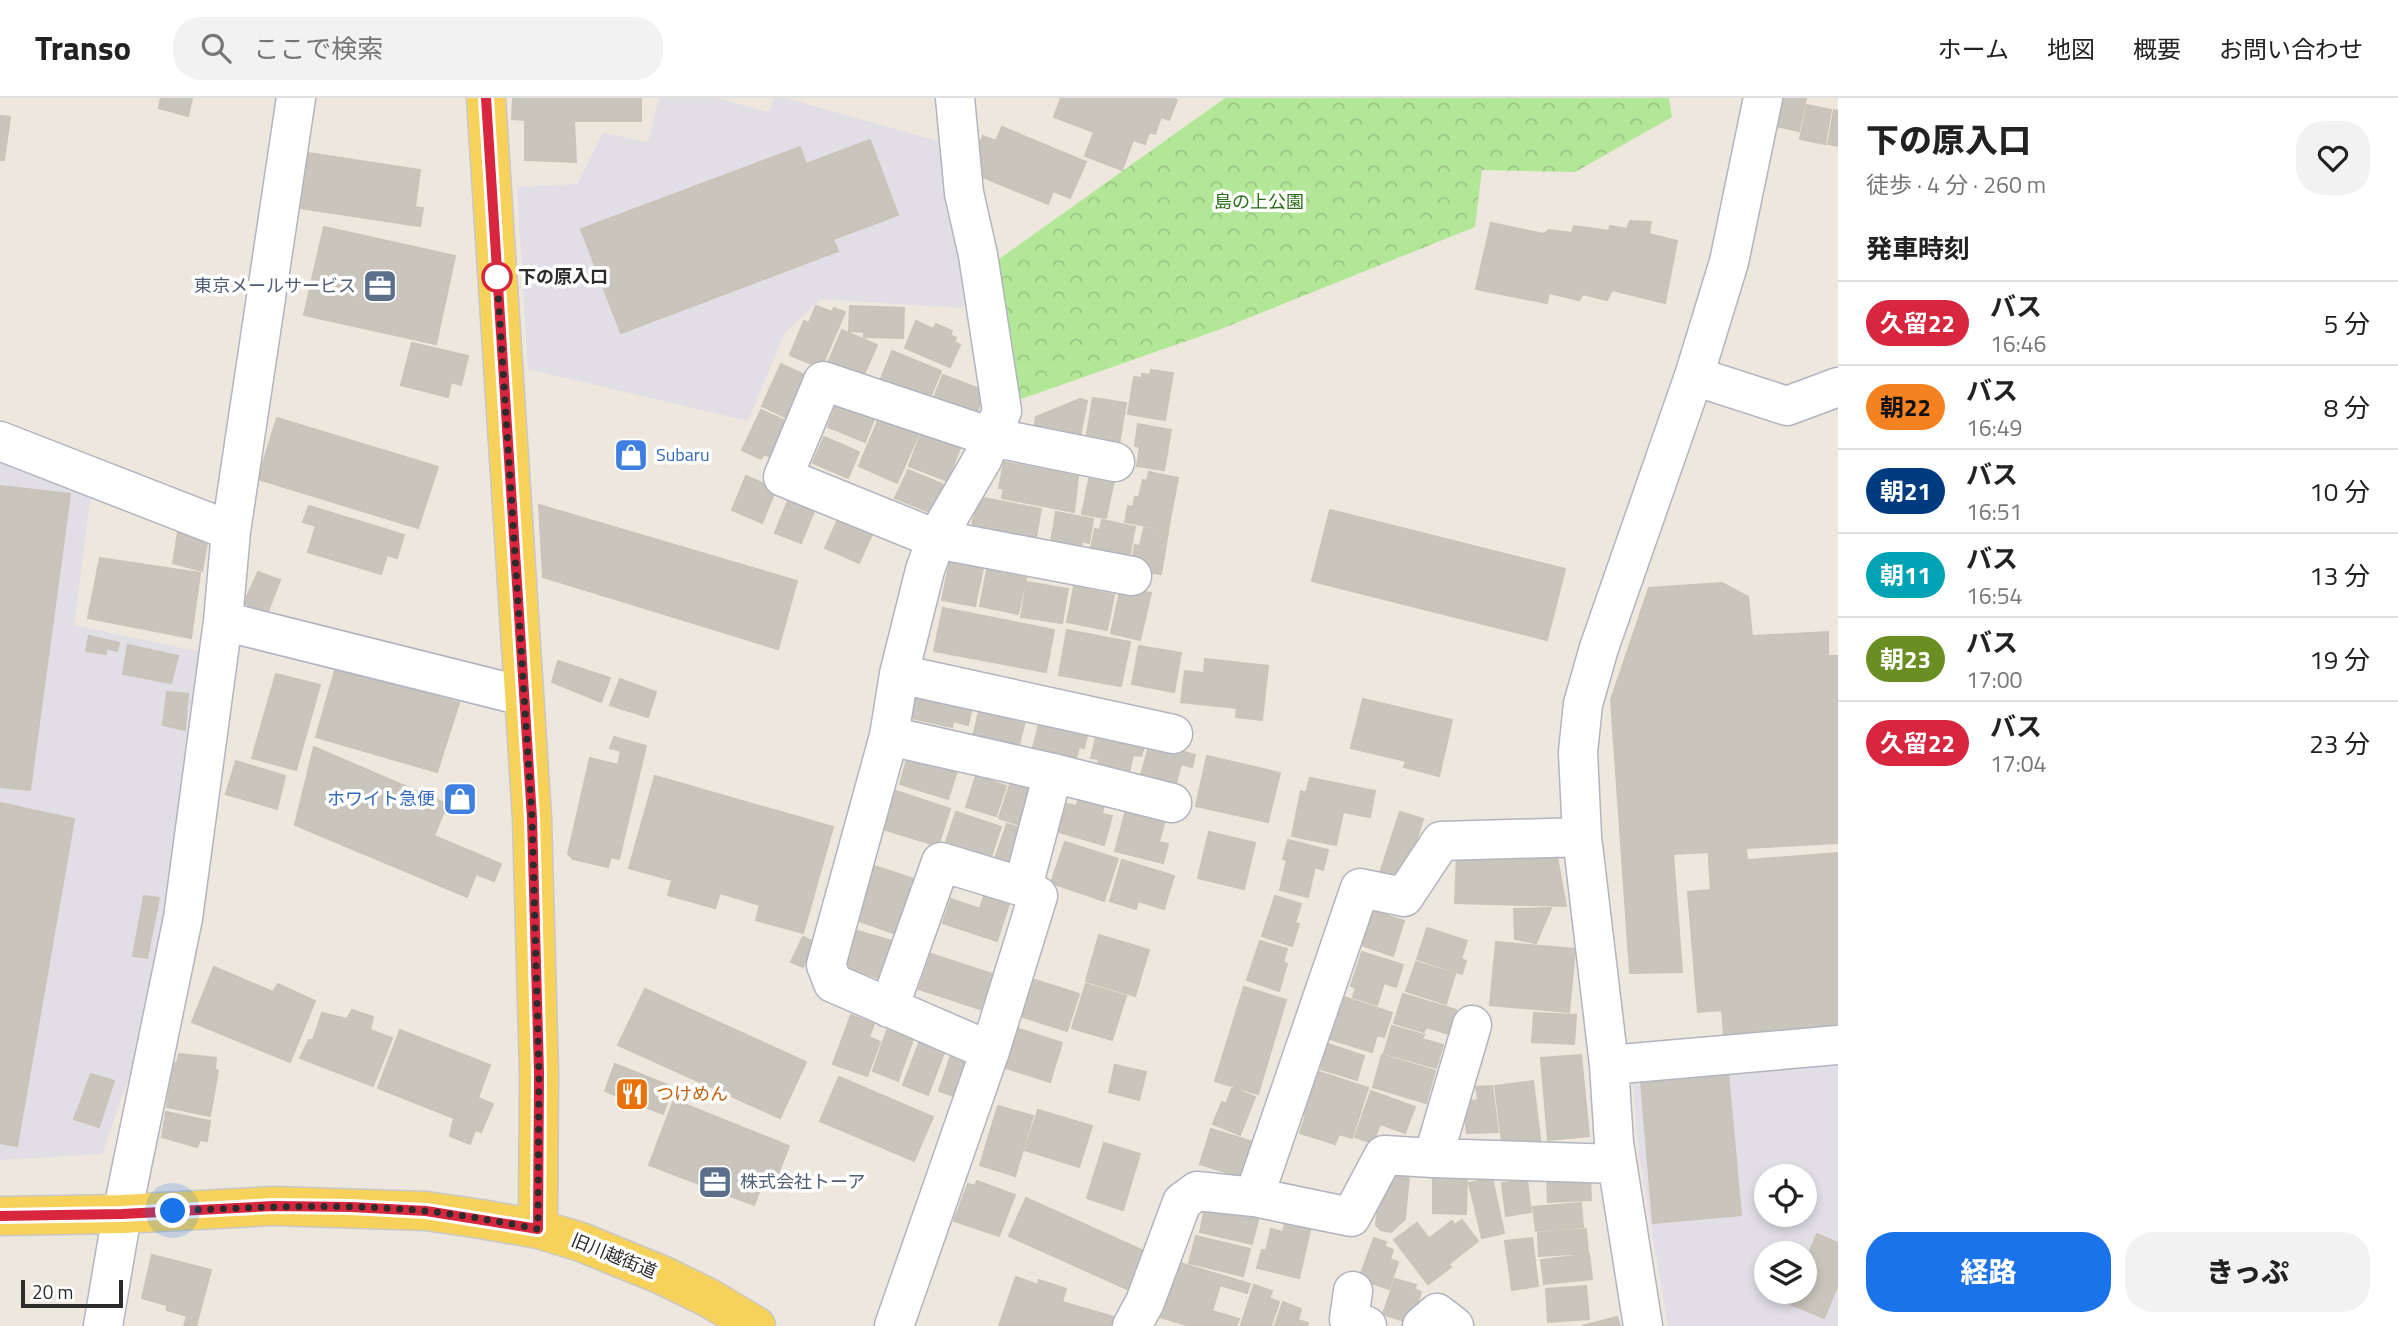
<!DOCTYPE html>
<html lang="ja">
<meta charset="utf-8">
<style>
body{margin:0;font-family:"Titillium Web","Noto Sans JP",sans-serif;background:#f2f2f2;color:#222;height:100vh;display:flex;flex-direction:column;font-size:26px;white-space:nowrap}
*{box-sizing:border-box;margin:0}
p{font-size:23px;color:#767676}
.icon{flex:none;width:38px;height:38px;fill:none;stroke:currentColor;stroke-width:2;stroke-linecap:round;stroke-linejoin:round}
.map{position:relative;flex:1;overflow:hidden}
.panel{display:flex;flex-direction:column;background:#fff;width:560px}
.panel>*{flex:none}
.badge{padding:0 14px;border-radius:23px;font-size:24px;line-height:46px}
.controls{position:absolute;left:1754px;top:1066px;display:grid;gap:14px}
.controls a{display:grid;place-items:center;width:63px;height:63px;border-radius:50%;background:#fff;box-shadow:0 4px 10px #0003;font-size:35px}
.scale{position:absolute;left:21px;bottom:18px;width:102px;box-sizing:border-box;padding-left:7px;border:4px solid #2c2c2c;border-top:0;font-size:19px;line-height:24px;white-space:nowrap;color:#2c2c2c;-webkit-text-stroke:5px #fff;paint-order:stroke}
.you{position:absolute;width:35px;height:35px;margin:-18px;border:5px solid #fff;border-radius:50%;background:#1a73e8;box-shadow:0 0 0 10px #1a73e833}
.map>.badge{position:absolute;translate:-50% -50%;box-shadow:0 0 0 4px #fff}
h2{padding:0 28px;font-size:26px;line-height:63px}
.round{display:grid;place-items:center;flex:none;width:74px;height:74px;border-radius:28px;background:#f2f2f2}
.overview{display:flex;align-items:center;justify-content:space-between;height:119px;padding:0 28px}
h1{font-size:33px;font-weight:800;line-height:52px}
.action{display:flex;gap:14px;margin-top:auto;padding:14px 28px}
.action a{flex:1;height:80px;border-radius:28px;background:#1a73e8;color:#fff;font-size:28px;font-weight:800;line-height:80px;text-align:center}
.action a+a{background:#f2f2f2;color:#222}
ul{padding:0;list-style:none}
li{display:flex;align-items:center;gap:21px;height:84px;padding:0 28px;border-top:2px solid #e0e0e0}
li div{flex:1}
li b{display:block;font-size:26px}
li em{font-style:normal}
li .badge{min-width:77px;font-weight:700;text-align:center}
header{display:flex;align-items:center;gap:42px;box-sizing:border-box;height:98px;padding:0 35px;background:#fff;border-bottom:2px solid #e0e0e0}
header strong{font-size:33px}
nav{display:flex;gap:38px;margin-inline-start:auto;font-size:24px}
.search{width:490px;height:63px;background:#f2f2f2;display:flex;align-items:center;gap:18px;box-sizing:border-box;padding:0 24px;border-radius:28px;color:#767676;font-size:26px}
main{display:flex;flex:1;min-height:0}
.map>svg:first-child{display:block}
</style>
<header>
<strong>Transo</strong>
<div class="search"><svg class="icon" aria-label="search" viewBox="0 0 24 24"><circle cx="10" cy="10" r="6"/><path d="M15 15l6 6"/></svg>ここで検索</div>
<nav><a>ホーム</a><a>地図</a><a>概要</a><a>お問い合わせ</a></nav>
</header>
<main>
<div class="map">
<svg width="1838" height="1228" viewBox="0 0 1838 1228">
<defs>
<pattern id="park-crowns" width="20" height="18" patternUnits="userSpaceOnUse" patternTransform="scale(1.75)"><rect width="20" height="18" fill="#b3e798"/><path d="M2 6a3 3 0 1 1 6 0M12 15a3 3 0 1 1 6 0" fill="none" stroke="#9ac683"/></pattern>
</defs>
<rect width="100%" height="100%" fill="#eee7de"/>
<path fill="#e1dee6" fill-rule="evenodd" d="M659 0H715L769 14 774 0H785L945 45 976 201 960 210 821 201 784 236 748 323 528 271 517 89 577 86 603 35 648 44Z
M0 361 92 389 74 527 205 555 180 777 136 960 102 1056 0 1062Z
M1838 958V1228H1668L1639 1057 1632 976ZM1766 1078H1804V1116H1766ZM1766 1155H1804V1194H1766Z"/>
<path fill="url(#park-crowns)" d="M1225 0H1669L1672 19 1575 74 1482 72 1475 129 1221 231 1015 303 992 166Z"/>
<path fill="#c9c5bc" stroke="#cac3b7" stroke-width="2" d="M161 0H192L188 18 159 10Z
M513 0H641V23H574L576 64 525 62V22L512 21Z
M1061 0H1171L1177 2 1169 22 1161 19 1155 36 1149 34 1145 46 1133 42 1122 72 1085 58 1094 34 1054 19Z
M1782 0H1806L1799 33 1776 28Z
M1807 7 1831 12 1825 46 1800 41Z
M1834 12 1838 13V48L1828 46Z
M0 18 10 19 4 62H0Z
M1002 29 1086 64 1070 100 1053 93 1048 106 973 75 974 59 983 38 996 43Z
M870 42 898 117 833 141 838 153 621 235 581 131 800 49 806 66Z
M308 55 420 72 415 109 423 110 420 128 299 110Z
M1630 123 1651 124 1649 136 1677 143 1665 205 1612 192 1607 202 1583 196 1579 202 1549 195 1547 205 1476 191 1491 125 1544 136 1549 132 1572 135 1574 128 1609 133 1610 128 1627 131Z
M324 129 455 158 436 246 304 217Z
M816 208 832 214 834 210 845 214 821 270 790 257 804 223 809 225Z
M850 208 904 210 903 240 864 239V234L849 233Z
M916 223 933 231 936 226 952 233 950 237 956 240 954 244 960 247 950 269 905 250Z
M842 232 877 247 863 279 828 265Z
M412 245 468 258 461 287 451 284 448 299 401 287Z
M892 253 941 273 931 297 919 292 916 298 880 283Z
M781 266 817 283 797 325 762 308Z
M1151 272 1173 275 1165 322 1128 316 1134 279 1142 280V276L1150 277Z
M943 277 985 293 973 324 931 307Z
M839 300 876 316 865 344 828 329Z
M1093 300 1126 305 1118 353 1085 348Z
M1080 301 1087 303 1079 343 1033 335 1036 319Z
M761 312 796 328 779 363 764 356 761 361 742 352Z
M880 318 919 335 897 385 859 368Z
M277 320 438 369 418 430 258 381Z
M1138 326 1171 332 1164 372 1137 368 1140 349 1135 348Z
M922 333 961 348 947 383 909 368Z
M824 339 859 354 848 380 813 365Z
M1004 364 1078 378 1074 414 1002 400 1004 391 999 390Z
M908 372 949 389 937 417 895 400Z
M1149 374 1178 380 1168 432 1125 424 1128 408 1133 409 1135 399H1139L1143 382 1147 383Z
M1090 377 1114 382 1106 420 1082 416Z
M746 378 776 391 762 425 732 412Z
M0 388 70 396 30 692 0 689Z
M791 395 817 406 801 445 775 435Z
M978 399 1041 411 1035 445 971 433Z
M539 407 797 483 778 551 543 479Z
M309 408 404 437 397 460 387 457 381 476 308 454 316 428 303 424Z
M1330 412 1565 471 1547 542 1312 483Z
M1056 414 1093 421 1089 445 1082 443 1079 462 1049 456Z
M839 419 873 434 859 465 825 450Z
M1102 422 1135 429 1129 460 1088 465 1095 431 1100 432Z
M1144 430 1168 434 1161 476 1131 471 1135 447 1140 448Z
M178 434 208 439 202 473 173 465Z
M100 460 200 475 191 540 88 520Z
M950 463 983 470 975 508 942 502Z
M987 472 1026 480 1018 516 980 508Z
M258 474 280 482 267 516 244 505Z
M1027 484 1068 491 1062 525 1021 519Z
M1722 485 1748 499 1752 538 1828 534V558H1838V745L1746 750 1747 762 1709 765V754L1673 756 1682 874 1630 875 1611 602 1649 490Z
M1074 489 1114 497 1107 532 1067 524Z
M1121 489 1151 495 1140 542 1111 535Z
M943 510 1054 532 1046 574 934 553Z
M1067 532 1130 544 1121 588 1059 577Z
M89 538 119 545 117 553 106 550V556L86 553Z
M128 547 178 558 171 585 123 576Z
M1139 548 1181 555 1174 594 1132 586Z
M1205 561 1268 568 1262 622 1236 619 1237 610 1181 604 1185 573 1204 575Z
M558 563 610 580 601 604 552 584Z
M336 569 459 605 437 674 316 639Z
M276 576 320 587 296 672 252 660Z
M620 581 656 594 648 619 610 607Z
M167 594 188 596 185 632 163 627Z
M927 595 973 605 968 627 953 623 952 629 907 619 911 601 915 602 916 597 926 600 925 605Z
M1363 601 1452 622 1439 678 1404 669 1406 663 1351 650Z
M980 609 1026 620 1018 650 973 639Z
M1040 622 1088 633 1084 650 1079 649 1075 665 1032 654Z
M1097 635 1145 646 1141 658 1133 657 1127 684 1095 676 1099 661 1091 660Z
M614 639 646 648 619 761 611 759 608 769 573 761 568 756 590 660 618 667 621 653 610 650Z
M1150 645 1195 657 1192 669 1181 666 1174 693 1139 684Z
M314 649 447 706 434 738 501 766 494 783 476 776 467 799 295 727Z
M908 658 957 673 948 701 900 686Z
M1207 658 1280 675 1268 724 1196 708Z
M236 663 285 678 277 711 226 696Z
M655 678 833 729 803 835 756 822 760 807 720 795 715 810 668 797 672 782 629 770Z
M976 678 1006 688 996 718 966 709Z
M1310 680 1375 693 1370 719 1343 714 1336 747 1292 738 1301 693 1306 695Z
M1011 683 1028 689 1027 696 1036 699 1026 729 999 720Z
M896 693 950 711 938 748 883 731Z
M1078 703 1090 705 1091 703 1104 706 1102 716 1112 718 1104 747 1059 734 1067 706 1076 708Z
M0 705 74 721 17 1048 0 1045Z
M1126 712 1165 722 1159 744 1168 746 1163 765 1115 753Z
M956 714 1001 729 991 759 986 757V760L945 747Z
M1400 714 1423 721 1403 786 1379 778Z
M1007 726 1027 732 1014 773 993 766Z
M1209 734 1255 745 1244 791 1198 780Z
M1288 742 1328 752 1323 772 1315 769 1308 799 1280 792 1287 762 1283 761Z
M1065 744 1118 761 1104 803 1051 785Z
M1838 755V929L1724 938 1722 912 1698 914 1688 794 1711 792 1709 765Z
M1457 756 1557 759 1566 808 1455 805Z
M1122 762 1174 778 1164 811 1138 803 1136 811 1110 803Z
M874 768 917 782 899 837 856 822Z
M144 798 159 800 147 860 133 858Z
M984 798 1009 806 997 843 943 825 951 801 980 811Z
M1275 798 1301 806 1295 825 1299 826 1292 848 1262 838Z
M1551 810 1536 845 1515 841 1514 811Z
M1373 813 1404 823 1393 858 1361 847Z
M1427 830 1467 843 1461 861 1466 863 1462 876 1417 861Z
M854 832 902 846 891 884 844 869Z
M1099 837 1149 852 1135 898 1086 883Z
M803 839 814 844 803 869 791 864Z
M1260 843 1287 851 1283 864 1287 866 1279 893 1247 882Z
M1496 844 1575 851 1569 914 1490 907Z
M1362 854 1403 867 1396 889 1384 885 1377 907 1353 899 1356 890 1351 888Z
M931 856 998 878 986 913 919 891Z
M1416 864 1455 876 1446 906 1406 893Z
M214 869 273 894 278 886 315 903 290 964 192 924Z
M1029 880 1079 896 1067 933 1017 917Z
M1086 886 1126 898 1112 942 1072 930Z
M1244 889 1286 902 1258 996 1215 983Z
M645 891 806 964 780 1020 618 947Z
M1403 896 1456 912 1449 936 1426 929 1424 934 1394 925Z
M1341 898 1392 915 1384 939 1377 937 1372 954 1327 940Z
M352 912 373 919 370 932 392 940 373 988 300 960 309 942H313L322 915 347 921Z
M1534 915 1576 917 1574 946 1532 944Z
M851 917 874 926 869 939 880 944 867 978 833 966Z
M1392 928 1424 937 1422 941 1443 947 1436 970 1384 955Z
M1019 931 1062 945 1050 984 1006 970Z
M400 932 490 967 478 1000 493 1006 481 1034 475 1032 470 1046 450 1038 454 1020 378 990Z
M887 932 913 941 898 983 873 973Z
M921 940 946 949 928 997 903 987Z
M1328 946 1364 958 1357 982 1321 971Z
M952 954 979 964 965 1002 939 993Z
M179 956 216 960 215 971 218 973 210 1018 167 1009 172 968 177 964Z
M1382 957 1435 973 1426 1005 1373 989Z
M1581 957 1589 1038 1548 1042 1541 960Z
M615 966 673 989 663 1016 605 993Z
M1115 967 1146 974 1139 1002 1109 994Z
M1310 971 1368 990 1352 1040 1339 1036 1335 1046 1300 1035 1306 1017 1296 1014Z
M1728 975 1741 1117 1653 1125 1641 983Z
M91 976 114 983 99 1029 74 1021Z
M839 979 933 1019 914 1063 820 1023Z
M1533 983 1541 1048 1503 1052 1495 988Z
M1492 988 1498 1034 1467 1035 1463 1004 1478 1002 1476 989Z
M1232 990 1255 999 1240 1037 1213 1026 1222 1004 1226 1006Z
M1371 993 1415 1009 1405 1035 1380 1026 1373 1045 1355 1039Z
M674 1002 789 1048 773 1089 762 1087 754 1107 649 1067Z
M998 1008 1033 1018 1015 1078 980 1067Z
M1038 1012 1092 1028 1079 1069 1025 1052Z
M166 1014 210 1023 207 1043 200 1042 197 1049 162 1039Z
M1211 1031 1259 1046 1255 1058 1248 1056 1241 1079 1200 1066Z
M1104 1045 1140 1056 1123 1112 1087 1100Z
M1385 1075 1409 1077 1405 1121 1391 1134 1381 1132 1376 1127 1379 1088Z
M1433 1078H1467L1466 1116 1433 1115Z
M1590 1078 1591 1102 1548 1104 1547 1079Z
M1492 1080 1504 1135 1482 1140 1469 1085Z
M1527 1082 1531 1114 1506 1118 1502 1085Z
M977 1083 1015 1097 999 1138 954 1123 968 1086 975 1088Z
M1026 1100 1146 1154 1129 1192 1009 1138Z
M1581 1105 1583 1129 1536 1133 1533 1109Z
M1206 1106 1259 1118 1252 1146 1200 1134Z
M1286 1122 1311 1128 1299 1180 1257 1170 1262 1152 1266 1153 1271 1131 1283 1134Z
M1462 1122 1478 1143 1450 1165 1430 1140 1452 1123 1455 1127Z
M1417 1125 1451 1169 1428 1186 1394 1142Z
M1586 1131 1588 1155 1539 1158 1538 1135Z
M1817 1136 1838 1145V1186L1824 1220 1788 1205 1793 1194H1804V1167Z
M1196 1138 1250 1151 1243 1178 1189 1165Z
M1374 1140 1386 1144 1384 1148 1393 1152 1390 1161 1398 1164 1389 1191 1359 1181Z
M1532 1140 1538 1188 1512 1192 1505 1143Z
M1589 1156 1592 1181 1544 1186 1541 1162Z
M152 1157 211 1172 196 1228H184L187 1218 167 1212V1207L142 1200Z
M1180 1165 1250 1186 1247 1195 1220 1187 1212 1213 1239 1221 1236 1228H1190L1149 1216Z
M1016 1179 1038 1187 1039 1182 1066 1191 1062 1204 1117 1220 1114 1228H999Z
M1395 1181 1416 1187 1414 1191 1421 1194 1413 1219 1406 1217 1404 1223 1383 1216Z
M1254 1187 1272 1193 1269 1200 1279 1204 1271 1228 1241 1227Z
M1586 1188 1589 1221 1548 1224 1546 1191Z
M1283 1204 1301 1211 1298 1222 1308 1225 1307 1228H1275Z
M1617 1219 1620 1228H1582Z"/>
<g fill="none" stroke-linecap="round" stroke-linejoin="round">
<g stroke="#b2b4c0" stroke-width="41">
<path id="minor" d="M1694 278 1787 308 1838 289
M0 343 231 433
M1115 364 991 339 823 283 783 379 936 441 1132 478
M223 523 523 598
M899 576 1173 636
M889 638 1053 675 1023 789 1038 798 990 953
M1053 675 1172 705
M889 910 941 764 1023 789
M1609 967 1838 947
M1433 1060 1617 1066
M1254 1099 1351 1119 1384 1057 1433 1060 1472 927
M1353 1193 1349 1221 1367 1228
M103 1228 122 1116 183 820 223 523 231 433 296 0
M894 1228 990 953 833 885 826 867 889 638 899 576 925 472 936 441 983 360 1002 313 978 157 964 95 955 0
M1132 1228 1145 1204 1182 1104 1197 1093 1254 1099 1360 790 1404 799 1441 743 1582 739
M1422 1228 1437 1215 1454 1228
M1643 1228 1614 1045 1609 967 1582 739 1578 654 1583 606 1599 550 1694 278 1729 164 1763 0"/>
</g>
<g stroke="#c8c8c8" stroke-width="41">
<path id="major" d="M486 0 532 720 539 975 538 1131
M0 1118 122 1116 274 1108 426 1113 481 1121 538 1131 581 1144 662 1177 709 1200 756 1228"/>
</g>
<use href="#minor" stroke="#fff" stroke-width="38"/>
<use href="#major" stroke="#f7d25a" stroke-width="38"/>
</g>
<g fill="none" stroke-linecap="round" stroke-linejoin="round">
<g stroke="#fff" stroke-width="16">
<path id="line" d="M0 1118 122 1116 274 1108 351 1109 426 1113 538 1131 539 975 532 720 486 0"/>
</g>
<use href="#line" stroke="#d7263d" stroke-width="10"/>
<path stroke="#2c2c2c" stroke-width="7" stroke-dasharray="0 12.6" d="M173 1113C257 1109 341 1105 426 1113 464 1117 501 1124 538 1131L539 975 532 720 497 179"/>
</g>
<defs>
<g id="office-square" transform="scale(1.75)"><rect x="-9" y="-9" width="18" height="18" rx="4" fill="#5c6f8a" stroke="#fff"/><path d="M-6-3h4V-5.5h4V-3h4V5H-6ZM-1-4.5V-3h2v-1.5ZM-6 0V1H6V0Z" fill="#fff"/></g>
<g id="shop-square" transform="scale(1.75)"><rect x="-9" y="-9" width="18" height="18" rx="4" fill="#3f7fe0" stroke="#fff"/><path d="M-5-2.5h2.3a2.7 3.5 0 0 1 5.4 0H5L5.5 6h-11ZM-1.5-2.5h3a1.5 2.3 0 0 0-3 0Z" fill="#fff"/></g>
<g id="restaurant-square" transform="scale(1.75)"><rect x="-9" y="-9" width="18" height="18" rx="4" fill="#e8710a" stroke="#fff"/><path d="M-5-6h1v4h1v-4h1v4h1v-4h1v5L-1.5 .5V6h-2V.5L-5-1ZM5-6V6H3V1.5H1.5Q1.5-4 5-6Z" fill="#fff"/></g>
</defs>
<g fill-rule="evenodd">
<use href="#office-square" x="380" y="188"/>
<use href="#shop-square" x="631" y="357"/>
<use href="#shop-square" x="460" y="701"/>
<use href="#restaurant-square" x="632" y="996"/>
<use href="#office-square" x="715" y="1084"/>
</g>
<circle fill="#fff" stroke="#d7263d" stroke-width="3.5" cx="497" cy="179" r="14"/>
<g text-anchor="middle" stroke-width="7" stroke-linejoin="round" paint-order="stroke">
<g font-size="18" fill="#296d17" stroke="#fff">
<text x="1259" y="110">島の上公園</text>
</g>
<g font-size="18" font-weight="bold" fill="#2c2c2c" stroke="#fff" text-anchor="start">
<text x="518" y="185">下の原入口</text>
</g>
<g font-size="18" fill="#4e5e75" stroke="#fff" text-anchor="end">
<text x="356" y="194">東京メールサービス</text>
<text x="740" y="1090" text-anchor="start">株式会社トーア</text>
</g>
<g font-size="18" fill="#366cbe" stroke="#fff" text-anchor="start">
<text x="656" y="363">Subaru</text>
<text x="435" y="707" text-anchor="end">ホワイト急便</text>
</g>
<g font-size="18" fill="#c56008" stroke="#fff" text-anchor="start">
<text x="656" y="1002">つけめん</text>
</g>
<g font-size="18" fill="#2c2c2c" stroke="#fff">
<text transform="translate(614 1158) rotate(22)" y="6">旧川越街道</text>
</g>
</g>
</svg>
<div class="controls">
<a><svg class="icon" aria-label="locate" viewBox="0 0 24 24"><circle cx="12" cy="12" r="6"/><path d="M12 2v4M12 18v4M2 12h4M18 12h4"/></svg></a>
<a><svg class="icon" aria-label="layers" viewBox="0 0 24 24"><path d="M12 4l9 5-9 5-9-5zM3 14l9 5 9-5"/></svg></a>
</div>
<div class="scale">20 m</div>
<div class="you" style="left:173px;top:1113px"></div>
</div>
<section class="panel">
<div class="overview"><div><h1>下の原入口</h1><p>徒歩 · 4 分 · 260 m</p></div><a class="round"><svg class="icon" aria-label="heart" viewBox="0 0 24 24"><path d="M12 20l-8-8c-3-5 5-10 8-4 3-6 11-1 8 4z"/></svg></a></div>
<h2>発車時刻</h2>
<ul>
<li><span class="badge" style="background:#d7263d;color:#fff">久留22</span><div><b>バス</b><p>16:46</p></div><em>5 分</em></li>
<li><span class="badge" style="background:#f58220;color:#111">朝22</span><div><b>バス</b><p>16:49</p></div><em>8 分</em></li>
<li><span class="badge" style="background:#003b80;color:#fff">朝21</span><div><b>バス</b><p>16:51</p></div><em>10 分</em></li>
<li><span class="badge" style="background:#00a3b4;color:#fff">朝11</span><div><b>バス</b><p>16:54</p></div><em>13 分</em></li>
<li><span class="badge" style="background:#6b8e23;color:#fff">朝23</span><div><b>バス</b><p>17:00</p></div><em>19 分</em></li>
<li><span class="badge" style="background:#d7263d;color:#fff">久留22</span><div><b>バス</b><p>17:04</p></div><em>23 分</em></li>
</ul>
<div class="action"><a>経路</a><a>きっぷ</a></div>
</section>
</main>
